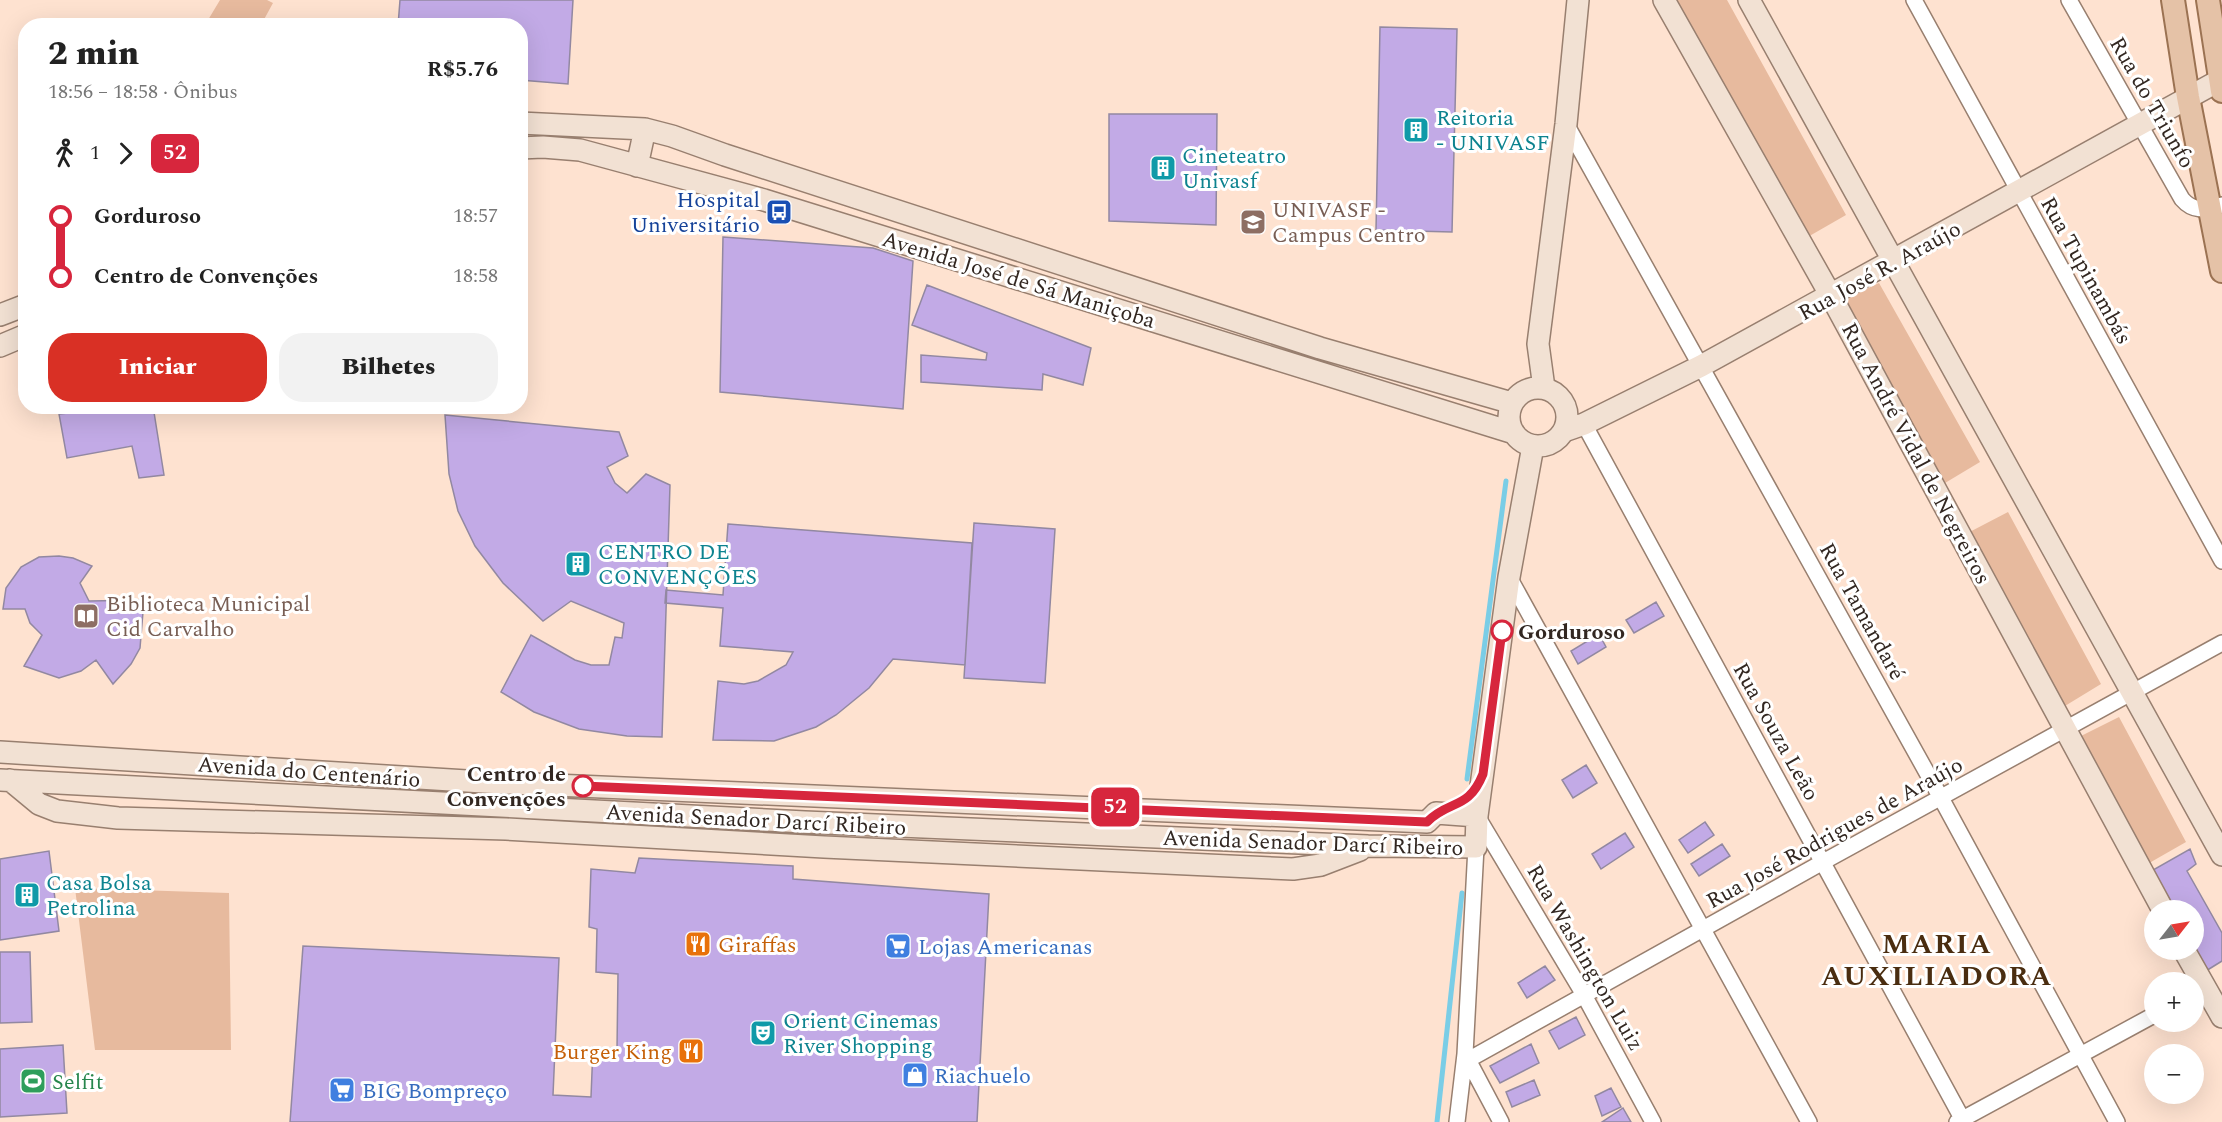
<!DOCTYPE html>
<html lang="pt">
<meta charset="utf-8">
<style>
body{margin:0;font-family:Spectral,serif;background:#f2f2f2;color:#222;height:100vh;display:flex;flex-direction:column;font-size:22px;white-space:nowrap}
*{box-sizing:border-box;margin:0}
p{font-size:20px;color:#767676}
.icon{flex:none;width:33px;height:33px;fill:none;stroke:currentColor;stroke-width:2;stroke-linecap:round;stroke-linejoin:round}
.map{position:relative;flex:1;overflow:hidden}
.sheet{position:absolute;left:18px;top:18px;width:510px;height:396px;display:flex;flex-direction:column;background:#fff;border-radius:24px;box-shadow:0 6px 24px #0002}
.sheet>*{flex:none}
.badge{padding:0 12px;border-radius:9px;font-size:21px;line-height:39px}
.needle{width:39px;rotate:59deg}
.fabs{position:absolute;left:2144px;top:900px;display:grid;gap:12px}
.fabs a{display:grid;place-items:center;width:60px;height:60px;border-radius:50%;background:#fff;box-shadow:0 6px 24px #0002;font-size:30px}
.map>.badge{position:absolute;translate:-50% -50%;box-shadow:0 0 0 3px #fff}
.legs{display:flex;align-items:center;gap:9px;height:66px;padding:0 30px;font-size:20px}
.legs p{margin-inline-start:auto}
.summary{display:flex;align-items:center;justify-content:space-between;height:102px;padding:0 30px}
h1{font-size:33px;font-weight:800;line-height:45px}
.action{display:flex;gap:12px;margin-top:auto;padding:12px 30px}
.action a{flex:1;height:69px;border-radius:24px;background:#d93025;color:#fff;font-size:24px;font-weight:800;line-height:69px;text-align:center}
.action a+a{background:#f2f2f2;color:#222}
ul{padding:0 30px;list-style:none}
li{display:flex;align-items:center;gap:21px;height:60px;font-size:22px}
li i{display:grid;place-items:center;width:9px;height:100%;margin:0 8px;background:currentColor}
li i::after{content:'';width:15px;height:15px;margin:-8px;border:4px solid;border-radius:50%;background:#fff}
li p{margin-inline-start:auto}
li:first-child i{background:linear-gradient(#0000 50%,currentColor 0)}
li:last-child i{background:linear-gradient(currentColor 50%,#0000 0)}
.map>svg:first-child{display:block}
</style>
<div class="map">
<svg width="2222" height="1122" viewBox="0 0 2222 1122">
<rect width="100%" height="100%" fill="#fee2d0"/>
<path fill="#e7ba9e" d="M220 0H267L273 3 261 25H205Z
M1667 0H1727L1846 215 1799 242Z
M1879 283 1980 462 1935 489 1834 304Z
M2008 512 2101 684 2060 709 1960 537Z
M2119 717 2186 842 2144 866 2071 741Z
M75 888 229 893 231 1050H95Z"/>
<g fill="none" stroke-linecap="round" stroke-linejoin="round">
<path stroke="#7acde6" stroke-width="5" d="M1467 779 1506 481
M1437 1122 1462 893"/>
</g>
<path fill="#c2aae6" stroke="#9288a1" stroke-width="1.5" d="M400 0H573L568 84 520 80V26H398Z
M1380 27 1457 29 1452 232 1376 230Z
M1109 114H1217L1216 225 1109 221Z
M723 237 873 248 913 261 903 409 720 392Z
M927 285 1091 348 1083 385 1043 374 1042 390 921 382V355L986 360 987 353 912 325Z
M90 406H153L164 475 139 478 132 446 67 458 59 414 86 411Z
M445 415 619 432 628 456 607 467 615 483 627 493 646 474 670 485 662 737 627 736 579 729 534 712 501 692 531 635 575 660 591 665H609L615 637 622 638 624 623 571 601 543 621 503 583 475 546 458 511 449 474Z
M974 523 1055 529 1045 683 964 678Z
M728 524 972 543 965 665 893 659 869 688 836 715 816 727 774 741 713 740 718 681 744 684 758 681 786 665 793 652 720 646 723 608 665 603 666 590 723 595Z
M59 556 73 558 92 566 80 583 89 601 144 600 140 648 131 664 113 684 96 660 81 671 59 678 24 666 42 635 30 623 25 609H3L6 588 21 567 39 557Z
M1656 602 1664 616 1634 633 1626 620Z
M1599 634 1606 647 1578 664 1571 651Z
M1586 765 1597 783 1573 798 1562 780Z
M1705 822 1714 835 1688 853 1679 840Z
M1625 833 1634 847 1601 869 1592 854Z
M1722 844 1730 856 1699 876 1691 864Z
M2190 849 2196 864 2187 871 2222 933V961L2201 974 2193 950V910H2170L2146 874Z
M49 851 59 931 0 940V859Z
M639 858 793 866V879L989 894 977 1122H290L303 946 559 958 553 1095 591 1097 593 1047 617 1049 618 974 596 972 597 929 589 927 591 869 635 873Z
M0 952H30L32 1022 0 1023Z
M1545 966 1555 980 1527 998 1518 983Z
M1576 1017 1585 1035 1559 1049 1549 1031Z
M1531 1044 1539 1063 1500 1083 1490 1066Z
M63 1045 67 1113 0 1117V1049Z
M1534 1080 1540 1095 1512 1107 1506 1092Z
M1611 1088 1621 1107 1602 1116 1595 1096Z
M1623 1108 1631 1122H1602Z"/>
<g fill="none" stroke-linecap="round" stroke-linejoin="round">
<g stroke="#987f6f" stroke-width="18">
<path id="street" d="M1914 0 2222 561
M2069 0 2182 199C2194 213 2206 209 2222 205
M1566 124 1941 798 2117 1122
M1584 424 1964 1122
M1509 577 1809 1122
M1477 816 1584 995 1653 1122
M1465 1054 1501 1122
M1468 1060 1823 862 2222 643
M1457 1122 1465 1054 1476 847
M1957 1122 2154 1015"/>
</g>
<g stroke="#987f6f" stroke-width="24">
<path id="secondary" d="M1664 0 1831 296 2163 910
M1749 0 2222 855
M520 123 645 129 672 136 725 155 1320 348 1512 403
M520 148 543 147 580 150 764 200 1514 433
M637 166 645 129
M0 315 26 305
M0 346 26 335
M1544 388 1538 344 1566 124 1578 0
M1509 417a29 29 0 1 1 58 0a29 29 0 1 1-58 0Z
M1564 431 1584 424 1701 366 2222 79
M0 752 483 782 1427 822 1436 813 1477 816
M0 780 805 822 1368 846 1476 847 1477 816 1509 577 1533 446
M10 780 39 804 57 811 118 818 506 829 824 847 1293 869 1321 865 1360 850
M2184 950 2222 1017"/>
</g>
<g stroke="#9b7252" stroke-width="26">
<path id="primary" d="M2173 0 2188 97 2222 271
M2208 0 2222 91"/>
</g>
<use href="#street" stroke="#fff" stroke-width="15"/>
<use href="#secondary" stroke="#f2e1d3" stroke-width="21"/>
<use href="#primary" stroke="#e5c2a7" stroke-width="22"/>
</g>
<g fill="none" stroke-linecap="round" stroke-linejoin="round">
<g stroke="#fff" stroke-width="14">
<path id="line-1" d="M583 786 1427 822C1450 799 1468 811 1483 774L1502 631"/>
</g>
<use href="#line-1" stroke="#d7263d" stroke-width="9"/>
</g>
<defs>
<g id="building-square" transform="scale(1.35)"><rect x="-9" y="-9" width="18" height="18" rx="4" fill="#0f9aa8" stroke="#fff"/><path d="M-4-6H4V6H1V3H-1V6H-4ZM-2.5-4.3h1.7v1.8h-1.7ZM.8-4.3h1.7v1.8H.8ZM-2.5-1h1.7V.8h-1.7ZM.8-1h1.7V.8H.8Z" fill="#fff"/></g>
<g id="bus-square" transform="scale(1.35)"><rect x="-9" y="-9" width="18" height="18" rx="4" fill="#1a4fb4" stroke="#fff"/><path d="M-5-6H5V4H4V6H2V4H-2V6H-4V4H-5ZM-3.5-4V0h7V-4ZM-3.5 1.2v1.5H-2V1.2ZM2 1.2v1.5H3.5V1.2Z" fill="#fff"/></g>
<g id="university-square" transform="scale(1.35)"><rect x="-9" y="-9" width="18" height="18" rx="4" fill="#8d6e63" stroke="#fff"/><path d="M0-5L7-2L0 1L-7-2ZM-4 1L0 2.5L4 1V4Q0 6-4 4Z" fill="#fff"/></g>
<g id="library-square" transform="scale(1.35)"><rect x="-9" y="-9" width="18" height="18" rx="4" fill="#8d6e63" stroke="#fff"/><path d="M-6-4Q-3-5.5-.7-3.5V5Q-3 3-6 4ZM6-4Q3-5.5 .7-3.5V5Q3 3 6 4Z" fill="#fff"/></g>
<g id="restaurant-square" transform="scale(1.35)"><rect x="-9" y="-9" width="18" height="18" rx="4" fill="#e8710a" stroke="#fff"/><path d="M-5-6h1v4h1v-4h1v4h1v-4h1v5L-1.5 .5V6h-2V.5L-5-1ZM5-6V6H3V1.5H1.5Q1.5-4 5-6Z" fill="#fff"/></g>
<g id="supermarket-square" transform="scale(1.35)"><rect x="-9" y="-9" width="18" height="18" rx="4" fill="#3f7fe0" stroke="#fff"/><path d="M-6-5.5h2.5l.6 2H6L4.5 2H-2.5L-4.4-4H-6ZM-1.5 3.2a1.3 1.3 0 1 0 .1 0ZM3 3.2a1.3 1.3 0 1 0 .1 0Z" fill="#fff"/></g>
<g id="theatre-square" transform="scale(1.35)"><rect x="-9" y="-9" width="18" height="18" rx="4" fill="#0f9aa8" stroke="#fff"/><path d="M-5-5.5Q0-4 5-5.5V0Q5 5 0 6Q-5 5-5 0ZM-3.3-2.5H-1v1.5H-3.3ZM1-2.5H3.3v1.5H1ZM-2.8 1Q0 5.5 2.8 1Z" fill="#fff"/></g>
<g id="shop-square" transform="scale(1.35)"><rect x="-9" y="-9" width="18" height="18" rx="4" fill="#3f7fe0" stroke="#fff"/><path d="M-5-2.5h2.3a2.7 3.5 0 0 1 5.4 0H5L5.5 6h-11ZM-1.5-2.5h3a1.5 2.3 0 0 0-3 0Z" fill="#fff"/></g>
<g id="stadium-square" transform="scale(1.35)"><rect x="-9" y="-9" width="18" height="18" rx="4" fill="#2e9e5b" stroke="#fff"/><path d="M0-5a6.5 5 0 1 0 0 10a6.5 5 0 1 0 0-10ZM-3.5-1.8h7v3.6h-7Z" fill="#fff"/></g>
</defs>
<g fill-rule="evenodd">
<use href="#building-square" x="1416" y="130"/>
<use href="#building-square" x="1163" y="168"/>
<use href="#bus-square" x="779" y="212"/>
<use href="#university-square" x="1253" y="222"/>
<use href="#building-square" x="578" y="564"/>
<use href="#library-square" x="86" y="616"/>
<use href="#building-square" x="27" y="895"/>
<use href="#restaurant-square" x="698" y="944"/>
<use href="#supermarket-square" x="898" y="946"/>
<use href="#theatre-square" x="763" y="1033"/>
<use href="#restaurant-square" x="691" y="1051"/>
<use href="#shop-square" x="915" y="1075"/>
<use href="#stadium-square" x="33" y="1081"/>
<use href="#supermarket-square" x="342" y="1090"/>
</g>
<g fill="#fff" stroke="#d7263d" stroke-width="3">
<circle cx="1502" cy="631" r="10"/>
<circle cx="583" cy="786" r="10"/>
</g>
<g text-anchor="middle" stroke-width="6" stroke-linejoin="round" paint-order="stroke">
<g font-size="22" fill="#322721" stroke="#fff">
<text transform="translate(2153 102) rotate(60)" y="8">Rua do Triunfo</text>
<text transform="translate(1879 270) rotate(-29)" y="8">Rua José R. Araújo</text>
<text transform="translate(2087 270) rotate(61)" y="8">Rua Tupinambás</text>
<text transform="translate(1019 279) rotate(17)" y="8">Avenida José de Sá Maniçoba</text>
<text transform="translate(1917 453) rotate(62)" y="8">Rua André Vidal de Negreiros</text>
<text transform="translate(1863 611) rotate(61)" y="8">Rua Tamandaré</text>
<text transform="translate(1777 731) rotate(61)" y="8">Rua Souza Leão</text>
<text transform="translate(309 771) rotate(4)" y="8">Avenida do Centenário</text>
<text transform="translate(756 819) rotate(3)" y="8">Avenida Senador Darcí Ribeiro</text>
<text transform="translate(1834 832) rotate(-29)" y="8">Rua José Rodrigues de Araújo</text>
<text transform="translate(1313 842) rotate(2)" y="8">Avenida Senador Darcí Ribeiro</text>
<text transform="translate(1586 957) rotate(60)" y="8">Rua Washington Luiz</text>
</g>
<g font-size="22" fill="#0d838f" stroke="#fff" text-anchor="start">
<text x="1436" y="125">Reitoria<tspan x="1436" dy="25">- UNIVASF</tspan></text>
<text x="1182" y="163">Cineteatro<tspan x="1182" dy="25">Univasf</tspan></text>
<text x="598" y="559">CENTRO DE<tspan x="598" dy="25">CONVENÇÕES</tspan></text>
<text x="46" y="890">Casa Bolsa<tspan x="46" dy="25">Petrolina</tspan></text>
<text x="783" y="1028">Orient Cinemas<tspan x="783" dy="25">River Shopping</tspan></text>
</g>
<g font-size="22" fill="#164399" stroke="#fff" text-anchor="end">
<text x="760" y="207">Hospital<tspan x="760" dy="25">Universitário</tspan></text>
</g>
<g font-size="22" fill="#785e54" stroke="#fff" text-anchor="start">
<text x="1272" y="217">UNIVASF -<tspan x="1272" dy="25">Campus Centro</tspan></text>
<text x="106" y="611">Biblioteca Municipal<tspan x="106" dy="25">Cid Carvalho</tspan></text>
</g>
<g font-size="22" font-weight="bold" fill="#322721" stroke="#fff" text-anchor="start">
<text x="1518" y="639">Gorduroso</text>
<text x="566" y="781" text-anchor="end">Centro de<tspan x="566" dy="25">Convenções</tspan></text>
</g>
<g font-size="22" fill="#c56008" stroke="#fff" text-anchor="start">
<text x="718" y="952">Giraffas</text>
<text x="672" y="1059" text-anchor="end">Burger King</text>
</g>
<g font-size="22" fill="#366cbe" stroke="#fff" text-anchor="start">
<text x="918" y="954">Lojas Americanas</text>
<text x="934" y="1083">Riachuelo</text>
<text x="362" y="1098">BIG Bompreço</text>
</g>
<g font-size="22" fill="#27864d" stroke="#fff" text-anchor="start">
<text x="52" y="1089">Selfit</text>
</g>
<g font-size="28" font-weight="bold" letter-spacing="1.5" fill="#4a2d10" stroke="#fff">
<text x="1937" y="953">MARIA<tspan x="1937" dy="32">AUXILIADORA</tspan></text>
</g>
</g>
</svg>
<div class="fabs">
<a><svg class="needle" viewBox="-14 -14 28 28"><path d="M0-13l5 13h-10z" fill="#e53935"/><path d="M0 13l5-13h-10z" fill="#767676"/></svg></a>
<a>+</a>
<a>−</a>
</div>
<b class="badge" style="left:1115px;top:807px;background:#d7263d;color:#fff">52</b>
<section class="sheet">
<div class="summary"><div><h1>2 min</h1><p>18:56 – 18:58 · Ônibus</p></div><b>R$5.76</b></div>
<div class="legs"><svg class="icon" aria-label="walk" viewBox="0 0 24 24"><circle cx="13" cy="4" r="2"/><path d="M13 8l-2 6 4 7M11 14l-3 7M7 12l3-4h3l4 4"/></svg>1<svg class="icon" aria-label="forward" viewBox="0 0 24 24"><path d="M9 5l7 7-7 7"/></svg><b class="badge" style="background:#d7263d;color:#fff">52</b></div>
<ul>
<li><i style="color:#d7263d"></i><b>Gorduroso</b><p>18:57</p></li>
<li><i style="color:#d7263d"></i><b>Centro de Convenções</b><p>18:58</p></li>
</ul>
<div class="action"><a>Iniciar</a><a>Bilhetes</a></div>
</section>
</div>
